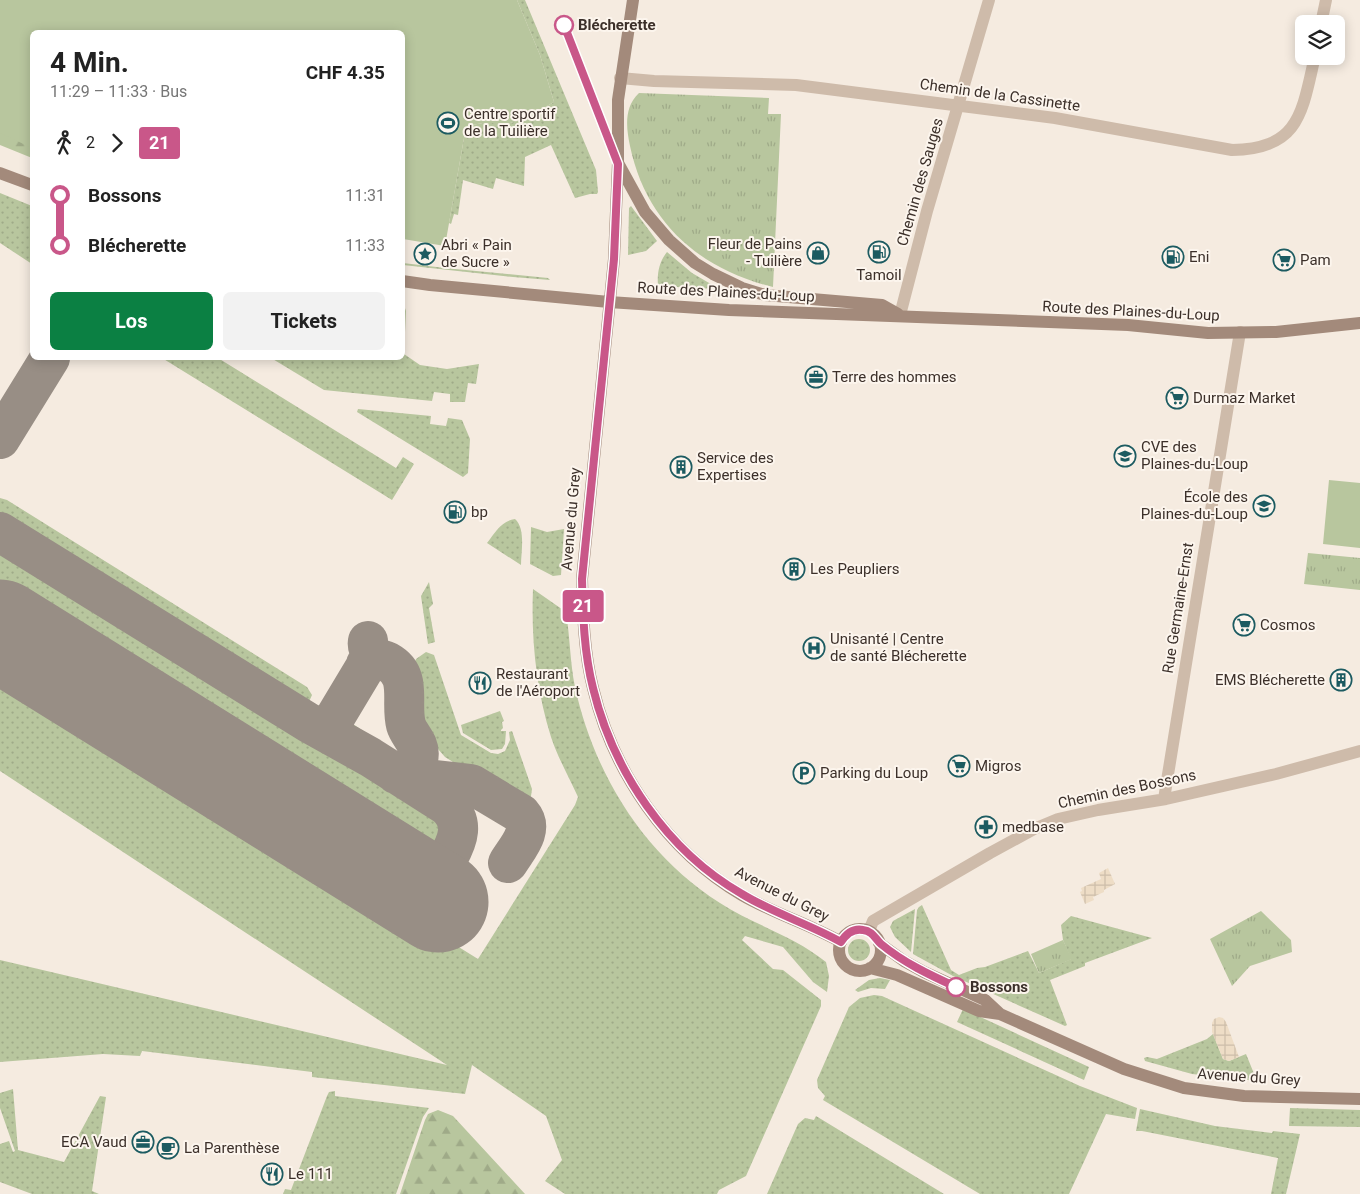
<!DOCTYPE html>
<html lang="de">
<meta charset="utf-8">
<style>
body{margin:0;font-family:Roboto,sans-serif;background:#f2f2f2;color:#222;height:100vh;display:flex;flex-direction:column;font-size:19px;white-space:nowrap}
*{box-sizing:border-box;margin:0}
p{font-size:16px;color:#767676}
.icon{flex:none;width:28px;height:28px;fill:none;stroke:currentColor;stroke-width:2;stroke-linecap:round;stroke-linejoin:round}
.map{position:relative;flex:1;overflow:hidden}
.panel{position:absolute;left:30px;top:30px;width:375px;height:330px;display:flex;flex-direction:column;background:#fff;border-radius:8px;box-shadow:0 2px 12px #0003}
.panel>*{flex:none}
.badge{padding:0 10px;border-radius:4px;font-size:18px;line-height:32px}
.tools{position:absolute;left:1295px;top:15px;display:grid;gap:10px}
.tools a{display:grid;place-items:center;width:50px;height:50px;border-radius:8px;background:#fff;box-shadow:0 2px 12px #0003;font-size:25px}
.map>.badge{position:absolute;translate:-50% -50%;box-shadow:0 0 0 2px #fff}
.legs{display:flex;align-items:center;gap:8px;height:55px;padding:0 20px;font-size:16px}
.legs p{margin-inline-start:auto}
.summary{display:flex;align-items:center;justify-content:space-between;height:85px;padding:0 20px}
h1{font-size:28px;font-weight:700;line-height:38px}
.button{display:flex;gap:10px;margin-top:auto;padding:10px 20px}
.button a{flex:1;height:58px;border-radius:8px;background:#0b8043;color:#fff;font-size:20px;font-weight:700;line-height:58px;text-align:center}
.button a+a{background:#f2f2f2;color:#222}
ul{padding:0 20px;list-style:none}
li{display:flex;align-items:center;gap:18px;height:50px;font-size:19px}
li i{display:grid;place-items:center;width:8px;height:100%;margin:0 6px;background:currentColor}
li i::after{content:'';width:12px;height:12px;margin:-6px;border:4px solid;border-radius:50%;background:#fff}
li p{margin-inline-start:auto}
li:first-child i{background:linear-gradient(#0000 50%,currentColor 0)}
li:last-child i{background:linear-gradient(currentColor 50%,#0000 0)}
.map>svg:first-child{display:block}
</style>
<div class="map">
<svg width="1360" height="1194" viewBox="0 0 1360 1194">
<defs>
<pattern id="grass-dots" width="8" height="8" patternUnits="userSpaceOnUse" patternTransform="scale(1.25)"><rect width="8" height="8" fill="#b8c69e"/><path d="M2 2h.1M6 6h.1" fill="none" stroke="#9faa88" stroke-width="1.8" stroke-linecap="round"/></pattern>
<pattern id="forest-firs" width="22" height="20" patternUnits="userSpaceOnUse" patternTransform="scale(1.25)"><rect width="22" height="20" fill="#b8c69e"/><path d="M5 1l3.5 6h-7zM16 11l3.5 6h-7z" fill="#9faa88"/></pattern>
<pattern id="park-tufts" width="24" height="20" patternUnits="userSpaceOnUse" patternTransform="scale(1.25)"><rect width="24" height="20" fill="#b8c69e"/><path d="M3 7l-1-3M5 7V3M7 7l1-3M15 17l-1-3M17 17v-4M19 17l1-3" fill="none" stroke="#9faa88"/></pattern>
<pattern id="plaza-grid" width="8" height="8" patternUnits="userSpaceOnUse" patternTransform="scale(1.25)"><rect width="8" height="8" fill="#eeddc6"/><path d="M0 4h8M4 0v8" fill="none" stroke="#cdbeaa"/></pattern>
</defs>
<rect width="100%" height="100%" fill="#f5ebe0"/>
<path fill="url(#grass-dots)" d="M517 0H525L596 170 598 192 597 194H590L575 198 551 145 525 157 524 186 496 178 493 189 463 180 458 215 454 214 451 224 449 223 464 138 470 126C483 121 496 124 510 123 526 120 540 110 554 102L540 55Z
M0 193 32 206V264L0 243Z
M631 206 657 241 646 251 628 255 629 208Z
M667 252 692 273 716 287V289L658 286C657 273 659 262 667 252Z
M403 263 445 268 548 278 550 280 513 277 403 265Z
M403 302 406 311 404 354 420 365 447 369 479 364 476 384 468 383 465 402H450V394L434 392 432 401 324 390 271 358H402Z
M162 358H218L396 468 403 457 414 464 392 500Z
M358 409 431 416 430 424 446 426 448 418 462 420 470 439 468 473 463 477 357 412Z
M0 498 7 500 307 687 312 695 308 704 302 707 295 705 0 522Z
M515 519C526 529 521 552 521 565L487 543C495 533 501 521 515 519Z
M531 527 547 532 564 529 561 575 553 576 530 564Z
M0 543 435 812C460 833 440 867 409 854L0 601Z
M429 582 433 604 429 608 435 642 428 644 421 596Z
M533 589 566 612C570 637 570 662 575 687 594 774 644 855 720 903 754 925 794 936 826 962L829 976 827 992 813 982 783 947 745 936 742 940 773 969 783 970 821 1000V1006L746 1176 719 1190 717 1194H565L545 1181 562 1160 546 1116 472 1065 465 1094 312 1077V1072L142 1051 140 1056 103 1054 0 1062V960L447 1065 0 771V662L478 959 575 805 578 797C569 777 558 758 551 737 536 689 531 639 533 589Z
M426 652 434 655 461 735 491 753 498 754 505 751 510 740 509 732 512 731 532 789 531 796 523 806 445 757 415 723 414 665 416 659Z
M500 711 504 721 502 722 503 728 501 730V731H506L505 744 502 749 491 750 463 733 461 725Z
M353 724 393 751 394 755 390 756 357 734 351 725Z
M922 905 951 970 959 975 977 968 985 967 1028 951 1039 973 1071 959 1063 940 1061 925 1071 916 1152 938 1085 963V966L1050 980 1067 1025 1065 1026 953 976 913 954 917 910 919 907Z
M915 909 911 952 895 937 890 927 893 921Z
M848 950a11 11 0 1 1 22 0a11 11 0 1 1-22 0Z
M880 978 890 980 885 989 871 988 858 992 855 990 869 980Z
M874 995 882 996 1080 1086 1137 1108 1135 1119 1106 1114 1069 1194H980L823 1100 825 1096 818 1088 817 1080 849 1007 860 998Z
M963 1009 1089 1067 1084 1080 957 1022Z
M1213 1034 1223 1059 1229 1061 1246 1054 1257 1081 1192 1074 1145 1061 1144 1058 1147 1057 1157 1059 1207 1039Z
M13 1089 18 1150 64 1162 100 1096 106 1097 92 1191 99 1194H32L0 1182V1144L9 1141 13 1152 15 1151 0 1108V1093Z
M335 1091V1096L429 1108 423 1117 396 1194H283L285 1189 291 1190 327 1096 329 1092Z
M1290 1108 1360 1110V1127L1289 1126Z
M1140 1109 1215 1126 1272 1133 1273 1131 1300 1134 1286 1194H1271L1278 1158 1142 1131H1136Z
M816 1116 944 1194H767L798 1124 805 1118 814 1120Z"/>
<path fill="url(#forest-firs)" d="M0 126 32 140V158L0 145Z
M438 1110 453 1116 525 1194H400L425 1120 428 1114Z"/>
<path fill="url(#park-tufts)" d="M639 93 769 98 768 114H781L773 287C699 269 646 222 630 146 626 127 624 107 639 93Z
M1308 553 1360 558V590L1304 584Z
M1261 911 1291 940 1292 952 1250 966 1232 986 1210 939Z
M1063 940 1072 959 1039 973 1031 954Z"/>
<path fill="#b8c69e" d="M0 0H517L540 55 554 102C540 110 526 120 510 123 496 124 483 121 470 126L464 138 445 246 403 239 402 32H32V148L0 133Z
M1329 480 1360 483V548L1323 544Z"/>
<path fill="url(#plaza-grid)" d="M1108 868 1115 884 1104 890V892L1093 897 1094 900 1085 904 1080 892 1082 891 1081 888 1101 879 1099 873Z
M1219 1017 1223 1018 1226 1022 1239 1057 1229 1061 1223 1059 1212 1032V1023L1214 1019Z"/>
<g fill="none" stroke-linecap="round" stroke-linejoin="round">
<path stroke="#988e85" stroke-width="40" d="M0 439 50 358
M0 532 309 723 370 757 447 806C465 822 458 840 448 858 442 868 435 879 423 882 414 883 405 879 396 877
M366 664C373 659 380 658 388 662 413 676 400 702 406 725 408 732 414 738 417 745 422 757 415 773 403 776L396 774
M340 740 334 731V719L370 659C372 652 366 648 368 641
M409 777 471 784 521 814C535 830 517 848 508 863"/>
<path stroke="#988e85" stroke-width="101" d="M0 630 438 902"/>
<path stroke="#cebbaa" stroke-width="12" d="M1321 24 1326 0
M620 78 654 81 796 85 1055 118 1232 150C1300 149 1302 112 1315 56
M900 315 927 211 989 0
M1164 799 1240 332
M869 931 873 921 990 853 1034 829 1058 819 1098 810 1166 799 1276 774 1360 751"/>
<path stroke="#a38a7b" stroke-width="12" d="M633 0 618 100V163L614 259 582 579C583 616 584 653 593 688 613 772 667 851 742 895 773 913 809 924 841 942
M618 163 645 212 669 240 695 263 713 274 742 288 765 295 882 305 898 314
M0 173 32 185
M402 281 430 285 609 302 729 310 1128 325 1208 333 1276 332 1360 323
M839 950a21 21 0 1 1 42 0a21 21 0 1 1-42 0Z
M879 943 904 961 924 972 985 1000 1000 1014
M870 968 897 975 979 1011 1000 1014 1124 1069 1184 1088 1244 1096 1360 1099"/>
</g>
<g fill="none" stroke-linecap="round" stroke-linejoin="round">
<g stroke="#fff" stroke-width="11">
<path id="line-1" d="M564 25 618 164 614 259 582 579C583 616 584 653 593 688 613 771 667 851 742 894 773 913 809 924 841 942 846 934 853 928 863 930 873 931 875 939 881 944 904 963 930 975 956 987"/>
</g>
<use href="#line-1" stroke="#c95789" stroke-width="8"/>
</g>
<defs>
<g id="stadium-ring" transform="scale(1.125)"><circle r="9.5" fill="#fcf5ed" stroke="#1c5b61" stroke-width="1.5"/><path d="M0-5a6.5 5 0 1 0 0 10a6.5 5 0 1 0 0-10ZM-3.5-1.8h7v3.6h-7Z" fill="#1c5b61"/></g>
<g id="fuel-ring" transform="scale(1.125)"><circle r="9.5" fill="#fcf5ed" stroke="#1c5b61" stroke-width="1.5"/><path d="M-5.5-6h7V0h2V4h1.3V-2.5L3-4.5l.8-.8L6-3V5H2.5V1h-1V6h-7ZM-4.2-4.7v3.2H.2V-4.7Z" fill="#1c5b61"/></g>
<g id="shop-ring" transform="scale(1.125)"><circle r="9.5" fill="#fcf5ed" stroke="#1c5b61" stroke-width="1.5"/><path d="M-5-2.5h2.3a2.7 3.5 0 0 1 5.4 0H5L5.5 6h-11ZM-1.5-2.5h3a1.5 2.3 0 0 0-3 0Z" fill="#1c5b61"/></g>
<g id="sight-ring" transform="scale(1.125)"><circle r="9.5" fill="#fcf5ed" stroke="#1c5b61" stroke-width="1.5"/><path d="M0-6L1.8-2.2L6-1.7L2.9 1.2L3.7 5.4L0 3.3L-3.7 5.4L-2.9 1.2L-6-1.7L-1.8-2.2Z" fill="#1c5b61"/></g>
<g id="supermarket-ring" transform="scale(1.125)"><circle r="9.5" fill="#fcf5ed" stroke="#1c5b61" stroke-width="1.5"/><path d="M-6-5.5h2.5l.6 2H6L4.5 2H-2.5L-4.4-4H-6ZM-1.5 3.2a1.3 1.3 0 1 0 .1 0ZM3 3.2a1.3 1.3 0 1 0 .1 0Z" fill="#1c5b61"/></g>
<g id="office-ring" transform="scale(1.125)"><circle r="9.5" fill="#fcf5ed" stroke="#1c5b61" stroke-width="1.5"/><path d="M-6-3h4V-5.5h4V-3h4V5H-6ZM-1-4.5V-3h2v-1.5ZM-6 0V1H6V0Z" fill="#1c5b61"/></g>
<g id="school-ring" transform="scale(1.125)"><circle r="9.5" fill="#fcf5ed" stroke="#1c5b61" stroke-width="1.5"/><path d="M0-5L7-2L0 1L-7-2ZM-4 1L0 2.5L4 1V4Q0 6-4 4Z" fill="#1c5b61"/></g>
<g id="building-ring" transform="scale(1.125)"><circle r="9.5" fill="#fcf5ed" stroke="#1c5b61" stroke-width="1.5"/><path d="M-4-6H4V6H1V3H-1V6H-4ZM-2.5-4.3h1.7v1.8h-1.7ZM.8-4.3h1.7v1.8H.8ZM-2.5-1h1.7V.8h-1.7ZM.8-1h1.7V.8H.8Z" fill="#1c5b61"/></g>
<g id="hospital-ring" transform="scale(1.125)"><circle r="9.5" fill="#fcf5ed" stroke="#1c5b61" stroke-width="1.5"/><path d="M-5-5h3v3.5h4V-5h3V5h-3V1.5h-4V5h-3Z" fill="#1c5b61"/></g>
<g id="restaurant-ring" transform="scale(1.125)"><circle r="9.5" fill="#fcf5ed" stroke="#1c5b61" stroke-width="1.5"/><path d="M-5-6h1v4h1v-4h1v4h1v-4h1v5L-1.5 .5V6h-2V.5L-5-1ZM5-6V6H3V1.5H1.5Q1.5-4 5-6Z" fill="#1c5b61"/></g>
<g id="parking-ring" transform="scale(1.125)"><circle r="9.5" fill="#fcf5ed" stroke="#1c5b61" stroke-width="1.5"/><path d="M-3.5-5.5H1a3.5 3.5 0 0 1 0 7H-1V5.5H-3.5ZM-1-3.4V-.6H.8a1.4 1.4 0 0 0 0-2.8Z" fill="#1c5b61"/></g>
<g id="pharmacy-ring" transform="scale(1.125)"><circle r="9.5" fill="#fcf5ed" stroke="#1c5b61" stroke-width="1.5"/><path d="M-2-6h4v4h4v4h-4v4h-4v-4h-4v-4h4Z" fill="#1c5b61"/></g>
<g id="cafe-ring" transform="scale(1.125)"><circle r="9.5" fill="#fcf5ed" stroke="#1c5b61" stroke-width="1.5"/><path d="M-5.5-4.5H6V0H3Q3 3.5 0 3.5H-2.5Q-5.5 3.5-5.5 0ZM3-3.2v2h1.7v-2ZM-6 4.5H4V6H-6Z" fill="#1c5b61"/></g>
</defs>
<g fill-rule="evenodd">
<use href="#stadium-ring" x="448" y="123"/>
<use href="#fuel-ring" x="879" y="252"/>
<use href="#shop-ring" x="818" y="253"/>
<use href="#sight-ring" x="425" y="254"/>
<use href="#fuel-ring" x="1173" y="257"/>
<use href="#supermarket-ring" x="1284" y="260"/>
<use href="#office-ring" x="816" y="377"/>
<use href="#supermarket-ring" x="1177" y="398"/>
<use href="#school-ring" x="1125" y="456"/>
<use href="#building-ring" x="681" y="467"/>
<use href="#school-ring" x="1264" y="506"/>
<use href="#fuel-ring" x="455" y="512"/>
<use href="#building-ring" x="794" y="569"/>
<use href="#supermarket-ring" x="1244" y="625"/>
<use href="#hospital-ring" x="814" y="648"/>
<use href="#building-ring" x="1341" y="680"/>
<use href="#restaurant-ring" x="480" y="683"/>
<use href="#supermarket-ring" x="959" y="766"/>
<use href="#parking-ring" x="804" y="773"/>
<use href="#pharmacy-ring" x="986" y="827"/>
<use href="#office-ring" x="143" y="1142"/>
<use href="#cafe-ring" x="168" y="1148"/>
<use href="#restaurant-ring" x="272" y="1174"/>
</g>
<g fill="#fff" stroke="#c95789" stroke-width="2.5">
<circle cx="564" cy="25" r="9"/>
<circle cx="956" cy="987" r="9"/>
</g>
<g text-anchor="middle" stroke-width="4" stroke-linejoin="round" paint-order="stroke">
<g font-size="15" font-weight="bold" fill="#3c302a" stroke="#fcf5ed" text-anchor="start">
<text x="578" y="30">Blécherette</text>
<text x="970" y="992">Bossons</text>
</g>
<g font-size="15" fill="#3c302a" stroke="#fcf5ed">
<text transform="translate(1000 95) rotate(8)" y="5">Chemin de la Cassinette</text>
<text transform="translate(920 182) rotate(-74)" y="5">Chemin des Sauges</text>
<text transform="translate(726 292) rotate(3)" y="5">Route des Plaines-du-Loup</text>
<text transform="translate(1131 311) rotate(3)" y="5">Route des Plaines-du-Loup</text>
<text transform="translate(571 519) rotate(-85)" y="5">Avenue du Grey</text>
<text transform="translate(1178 608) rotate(-81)" y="5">Rue Germaine-Ernst</text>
<text transform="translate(1127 789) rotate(-12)" y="5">Chemin des Bossons</text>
<text transform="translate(782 894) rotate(27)" y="5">Avenue du Grey</text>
<text transform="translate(1249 1077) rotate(4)" y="5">Avenue du Grey</text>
</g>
<g font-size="15" fill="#3c302a" stroke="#fcf5ed" text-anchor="start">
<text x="464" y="119">Centre sportif<tspan x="464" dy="17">de la Tuilière</tspan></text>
<text x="802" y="249" text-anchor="end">Fleur de Pains<tspan x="802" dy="17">- Tuilière</tspan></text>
<text x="441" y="250">Abri « Pain<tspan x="441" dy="17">de Sucre »</tspan></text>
<text x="1189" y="262">Eni</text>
<text x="1300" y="265">Pam</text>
<text x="879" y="280" text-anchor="middle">Tamoil</text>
<text x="832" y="382">Terre des hommes</text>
<text x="1193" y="403">Durmaz Market</text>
<text x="1141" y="452">CVE des<tspan x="1141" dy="17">Plaines-du-Loup</tspan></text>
<text x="697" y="463">Service des<tspan x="697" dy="17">Expertises</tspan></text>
<text x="1248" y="502" text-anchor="end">École des<tspan x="1248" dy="17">Plaines-du-Loup</tspan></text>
<text x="471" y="517">bp</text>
<text x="810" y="574">Les Peupliers</text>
<text x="1260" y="630">Cosmos</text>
<text x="830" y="644">Unisanté | Centre<tspan x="830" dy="17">de santé Blécherette</tspan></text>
<text x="496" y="679">Restaurant<tspan x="496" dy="17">de l'Aéroport</tspan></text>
<text x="1325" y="685" text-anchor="end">EMS Blécherette</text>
<text x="975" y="771">Migros</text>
<text x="820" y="778">Parking du Loup</text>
<text x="1002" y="832">medbase</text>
<text x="127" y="1147" text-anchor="end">ECA Vaud</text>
<text x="184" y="1153">La Parenthèse</text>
<text x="288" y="1179">Le 111</text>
</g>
</g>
</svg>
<div class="tools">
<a><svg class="icon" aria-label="layers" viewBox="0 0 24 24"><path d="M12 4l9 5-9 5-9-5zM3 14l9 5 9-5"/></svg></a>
</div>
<b class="badge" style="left:583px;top:606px;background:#c95789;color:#fff">21</b>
<section class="panel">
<div class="summary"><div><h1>4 Min.</h1><p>11:29 – 11:33 · Bus</p></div><b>CHF 4.35</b></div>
<div class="legs"><svg class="icon" aria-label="walk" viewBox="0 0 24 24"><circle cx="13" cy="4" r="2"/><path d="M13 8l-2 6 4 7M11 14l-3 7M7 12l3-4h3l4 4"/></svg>2<svg class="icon" aria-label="forward" viewBox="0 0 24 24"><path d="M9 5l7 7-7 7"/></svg><b class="badge" style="background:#c95789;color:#fff">21</b></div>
<ul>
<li><i style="color:#c95789"></i><b>Bossons</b><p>11:31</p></li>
<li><i style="color:#c95789"></i><b>Blécherette</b><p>11:33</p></li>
</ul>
<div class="button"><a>Los</a><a>Tickets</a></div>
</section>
</div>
